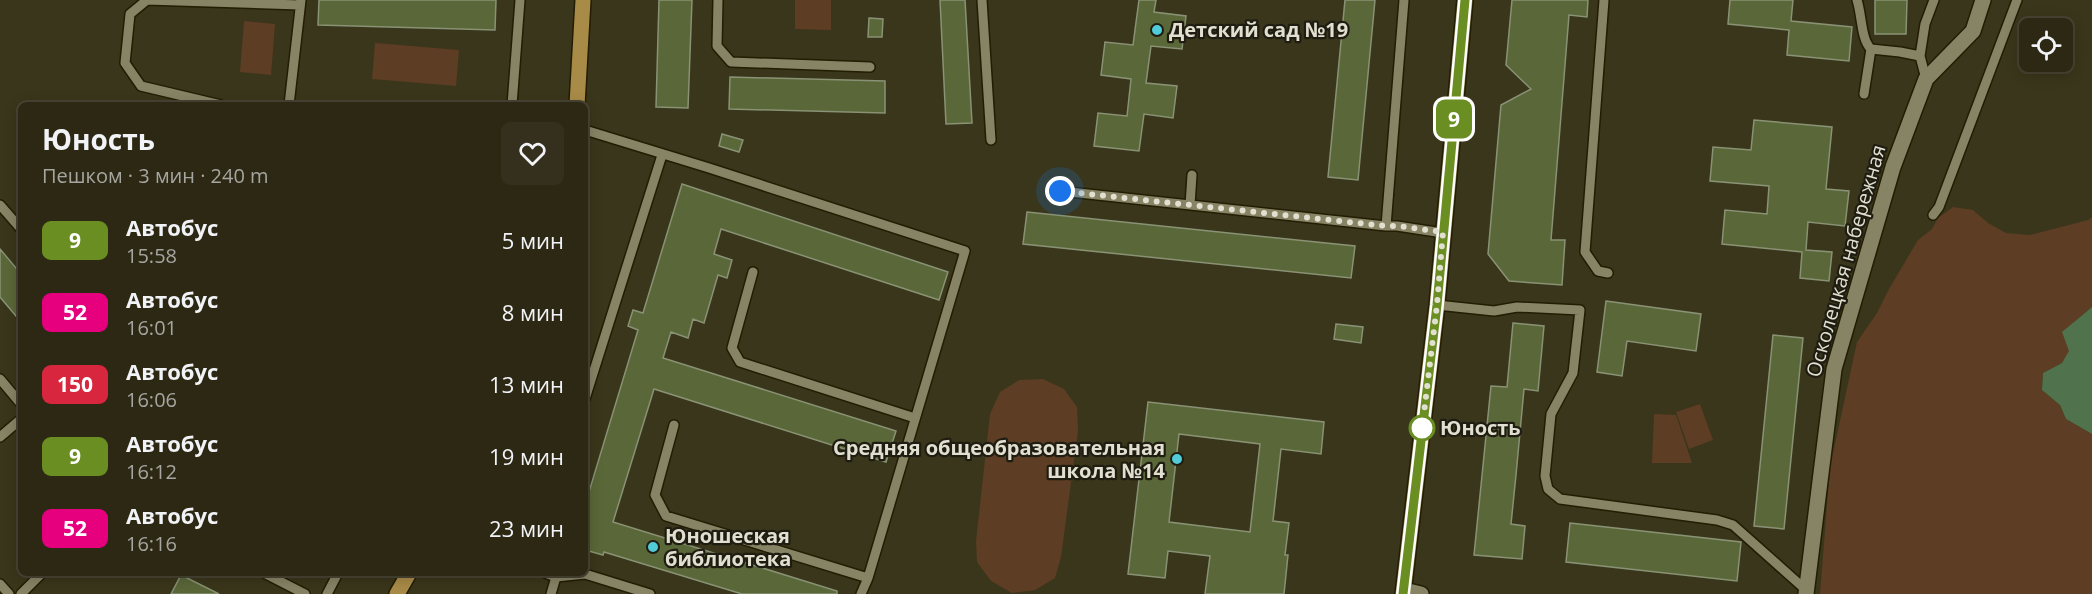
<!DOCTYPE html>
<html lang="ru">
<meta charset="utf-8">
<style>
body{margin:0;font-family:"Open Sans",sans-serif;background:#34301d;color:#f1f3f6;height:100vh;display:flex;flex-direction:column;font-size:22px;white-space:nowrap}
*{box-sizing:border-box;margin:0}
p{font-size:20px;color:#a6a6a0}
.icon{flex:none;width:33px;height:33px;fill:none;stroke:currentColor;stroke-width:2;stroke-linecap:round;stroke-linejoin:round}
.map{position:relative;flex:1;overflow:hidden}
.details{position:absolute;left:18px;top:102px;width:570px;height:474px;display:flex;flex-direction:column;background:#2c2814;border-radius:9px;box-shadow:0 3px 15px #0003,0 0 0 2px #484434}
.details>*{flex:none}
.badge{padding:0 12px;border-radius:9px;font-size:21px;line-height:39px}
.fabs{position:absolute;left:2019px;top:18px;display:grid;gap:12px}
.fabs a{display:grid;place-items:center;width:54px;height:54px;border-radius:9px;background:#2c2814;box-shadow:0 3px 15px #0003,0 0 0 2px #484434;font-size:30px}
.you{position:absolute;width:30px;height:30px;margin:-15px;border:4px solid #fff;border-radius:50%;background:#1a73e8;box-shadow:0 0 0 9px #1a73e833}
.map>.badge{position:absolute;translate:-50% -50%;box-shadow:0 0 0 3px #fff}
.round{display:grid;place-items:center;flex:none;width:63px;height:63px;border-radius:9px;background:#34301d}
.overview{display:flex;align-items:center;justify-content:space-between;height:102px;padding:0 24px}
h1{font-size:28px;font-weight:700;line-height:45px}
ul{padding:0;list-style:none}
li{display:flex;align-items:center;gap:18px;height:72px;padding:0 24px}
li div{flex:1}
li b{display:block;font-size:22px}
li em{font-style:normal}
li .badge{min-width:66px;font-weight:700;text-align:center}
.map>svg:first-child{display:block}
</style>
<div class="map">
<svg width="2092" height="594" viewBox="0 0 2092 594">
<rect width="100%" height="100%" fill="#3a361b"/>
<path fill="#5d3d24" d="M795 0H831V30L795 29Z
M244 21 275 24 271 75 240 72Z
M375 43 459 50 456 86 372 79Z
M1953 207 1973 210 1988 223 2006 233 2030 235 2088 220 2092 217V307L2075 321 2070 351 2062 363 2043 373 2042 390 2060 405 2066 419 2092 434V594H1820L1830 467 1857 342 1877 313 1889 289 1918 240 1932 229 1938 218Z
M1043 379 1064 389 1077 407 1078 431 1061 557 1055 578 1035 590 1012 593 991 581 977 562 976 541 990 414 1000 392 1019 380Z
M1700 404 1713 440 1689 449 1676 412Z
M1654 414 1676 415 1692 463H1652Z"/>
<path fill="#50734d" d="M2092 307V434L2066 419 2060 405 2042 390 2043 373 2062 363 2069 351 2062 332Z"/>
<path fill="#5a6738" stroke="#899275" stroke-width="1.5" fill-rule="evenodd" d="M319 0H496L495 30 318 25Z
M659 0H692L688 108 656 107Z
M940 0H965L972 123 946 124Z
M1139 0H1156L1154 12 1186 16 1182 49 1151 46 1146 83 1177 86 1173 118 1144 114 1139 151 1094 146 1098 113 1127 116 1131 79 1101 75 1105 42 1133 45Z
M1345 0H1375L1358 180 1328 177Z
M1512 0H1588L1587 17 1569 15 1551 240H1565L1562 285 1509 281 1488 254 1501 105 1531 89 1506 65Z
M1730 0H1793L1791 21 1852 27 1849 61 1787 55 1789 30 1728 24Z
M1875 0H1907L1906 34H1875Z
M869 18 883 19 882 37H868Z
M730 77 885 81V113L729 109Z
M1754 120 1832 127 1826 189 1849 191 1845 226 1808 222 1806 250 1832 252 1829 281 1800 278 1802 252 1722 244 1725 210 1767 214 1769 186 1710 181 1713 147 1751 150Z
M722 134 743 140 739 152 719 146Z
M682 184 948 272 939 300 721 229 714 254 732 260 727 278 718 275 704 323 693 319 688 338 671 332 663 358 896 431 886 462 654 389 613 522 837 591V594H742L604 552 603 555 585 550V505L638 330 628 326 633 310 643 313Z
M1027 212 1355 246 1351 278 1023 244Z
M0 249 21 274V322L0 297Z
M1606 301 1701 314 1696 351 1627 341 1622 376 1597 372Z
M1513 323 1544 326 1538 391 1524 389 1516 475 1511 524 1525 526 1522 559 1474 555 1491 386 1507 387Z
M1336 324 1363 327 1361 343 1334 339Z
M1773 335 1803 338 1784 529 1754 526Z
M1148 402 1324 422 1321 454 1281 449 1273 521 1289 523 1285 555H1288L1284 594H1205L1210 556 1168 551 1165 578 1128 574ZM1179 434 1260 444 1250 532 1169 522Z
M1570 523 1741 542 1737 581 1566 562Z
M181 575 219 594H171Z"/>
<g fill="none" stroke-linecap="round" stroke-linejoin="round">
<g stroke="#221d03" stroke-width="12">
<path id="lane" d="M718 0 717 46 731 62 870 67
M982 0 991 140
M1604 0 1585 252 1598 271 1608 273
M1857 0C1862 15 1861 40 1871 49L1900 52 1920 56
M1926 79 1920 56 1925 24 1934 0
M1864 94 1871 49
M221 105 141 86 125 63 130 14 147 0 300 5
M289 105 301 0
M512 105 520 0
M585 130 709 168 965 251 868 578 861 594
M1060 191 1386 226H1397L1443 233
M0 205 21 229
M1190 205 1192 175
M1933 215 1939 207 2017 0
M1386 226 1404 0
M753 272 732 348 740 362 915 418
M1437 305 1494 311 1517 307 1580 310 1573 373 1551 414 1545 476 1548 489 1560 499 1717 520 1733 525 1806 590
M0 379 21 404
M585 399 662 155
M674 425 655 495 666 516 868 578
M0 437 21 419
M264 573 305 594
M545 573 556 577 585 574 650 594
M0 584 9 594
M21 594 42 573
M327 594 338 573
M551 594 556 577"/>
</g>
<g stroke="#221d03" stroke-width="18">
<path id="street" d="M1404 590 1421 594
M1806 594 1834 369 1893 167 1926 79 1973 31 1983 0"/>
</g>
<g stroke="#221d03" stroke-width="18">
<path id="secondary" d="M1403 594 1437 305 1465 0"/>
</g>
<g stroke="#221d03" stroke-width="18">
<path id="primary" d="M577 105 583 0
M397 594 409 573"/>
</g>
<use href="#lane" stroke="#878365" stroke-width="9"/>
<use href="#street" stroke="#878365" stroke-width="15"/>
<use href="#secondary" stroke="#988756" stroke-width="15"/>
<use href="#primary" stroke="#a98b48" stroke-width="15"/>
</g>
<g fill="none" stroke-linecap="round" stroke-linejoin="round">
<g stroke="#fff" stroke-width="14">
<path id="line" d="M1403 594 1437 305 1465 0"/>
</g>
<use href="#line" stroke="#6b8e23" stroke-width="9"/>
<path stroke="#e1dfcf" stroke-width="6" stroke-dasharray="0 10.8" d="M1060 191 1386 226H1397L1443 232 1437 305 1421 438 1422 428"/>
</g>
<g fill="#52cbd9" stroke="#1f1d12" stroke-width="2">
<circle cx="1157" cy="30" r="6"/>
<circle cx="1177" cy="459" r="6"/>
<circle cx="653" cy="547" r="6"/>
</g>
<circle fill="#fff" stroke="#6b8e23" stroke-width="3" cx="1422" cy="428" r="12"/>
<g text-anchor="middle" stroke-width="4.5" stroke-linejoin="round" paint-order="stroke">
<g font-size="20" font-weight="bold" fill="#e1dfcf" stroke="#1f1d12" text-anchor="start">
<text x="1169" y="37">Детский сад №19</text>
<text x="1165" y="455" text-anchor="end">Средняя общеобразовательная<tspan x="1165" dy="23">школа №14</tspan></text>
<text x="665" y="543">Юношеская<tspan x="665" dy="23">библиотека</tspan></text>
</g>
<g font-size="20" fill="#e1dfcf" stroke="#1f1d12">
<text transform="translate(1846 261) rotate(-74)" y="7">Осколецкая набережная</text>
</g>
<g font-size="20" font-weight="bold" fill="#e1dfcf" stroke="#1f1d12" text-anchor="start">
<text x="1440" y="435">Юность</text>
</g>
</g>
</svg>
<div class="fabs">
<a><svg class="icon" aria-label="locate" viewBox="0 0 24 24"><circle cx="12" cy="12" r="6"/><path d="M12 2v4M12 18v4M2 12h4M18 12h4"/></svg></a>
</div>
<div class="you" style="left:1060px;top:191px"></div>
<b class="badge" style="left:1454px;top:119px;background:#6b8e23;color:#fff">9</b>
<section class="details">
<div class="overview"><div><h1>Юность</h1><p>Пешком · 3 мин · 240 m</p></div><a class="round"><svg class="icon" aria-label="heart" viewBox="0 0 24 24"><path d="M12 20l-8-8c-3-5 5-10 8-4 3-6 11-1 8 4z"/></svg></a></div>
<ul>
<li><span class="badge" style="background:#6b8e23;color:#fff">9</span><div><b>Автобус</b><p>15:58</p></div><em>5 мин</em></li>
<li><span class="badge" style="background:#e6007e;color:#fff">52</span><div><b>Автобус</b><p>16:01</p></div><em>8 мин</em></li>
<li><span class="badge" style="background:#d7263d;color:#fff">150</span><div><b>Автобус</b><p>16:06</p></div><em>13 мин</em></li>
<li><span class="badge" style="background:#6b8e23;color:#fff">9</span><div><b>Автобус</b><p>16:12</p></div><em>19 мин</em></li>
<li><span class="badge" style="background:#e6007e;color:#fff">52</span><div><b>Автобус</b><p>16:16</p></div><em>23 мин</em></li>
</ul>
</section>
</div>
